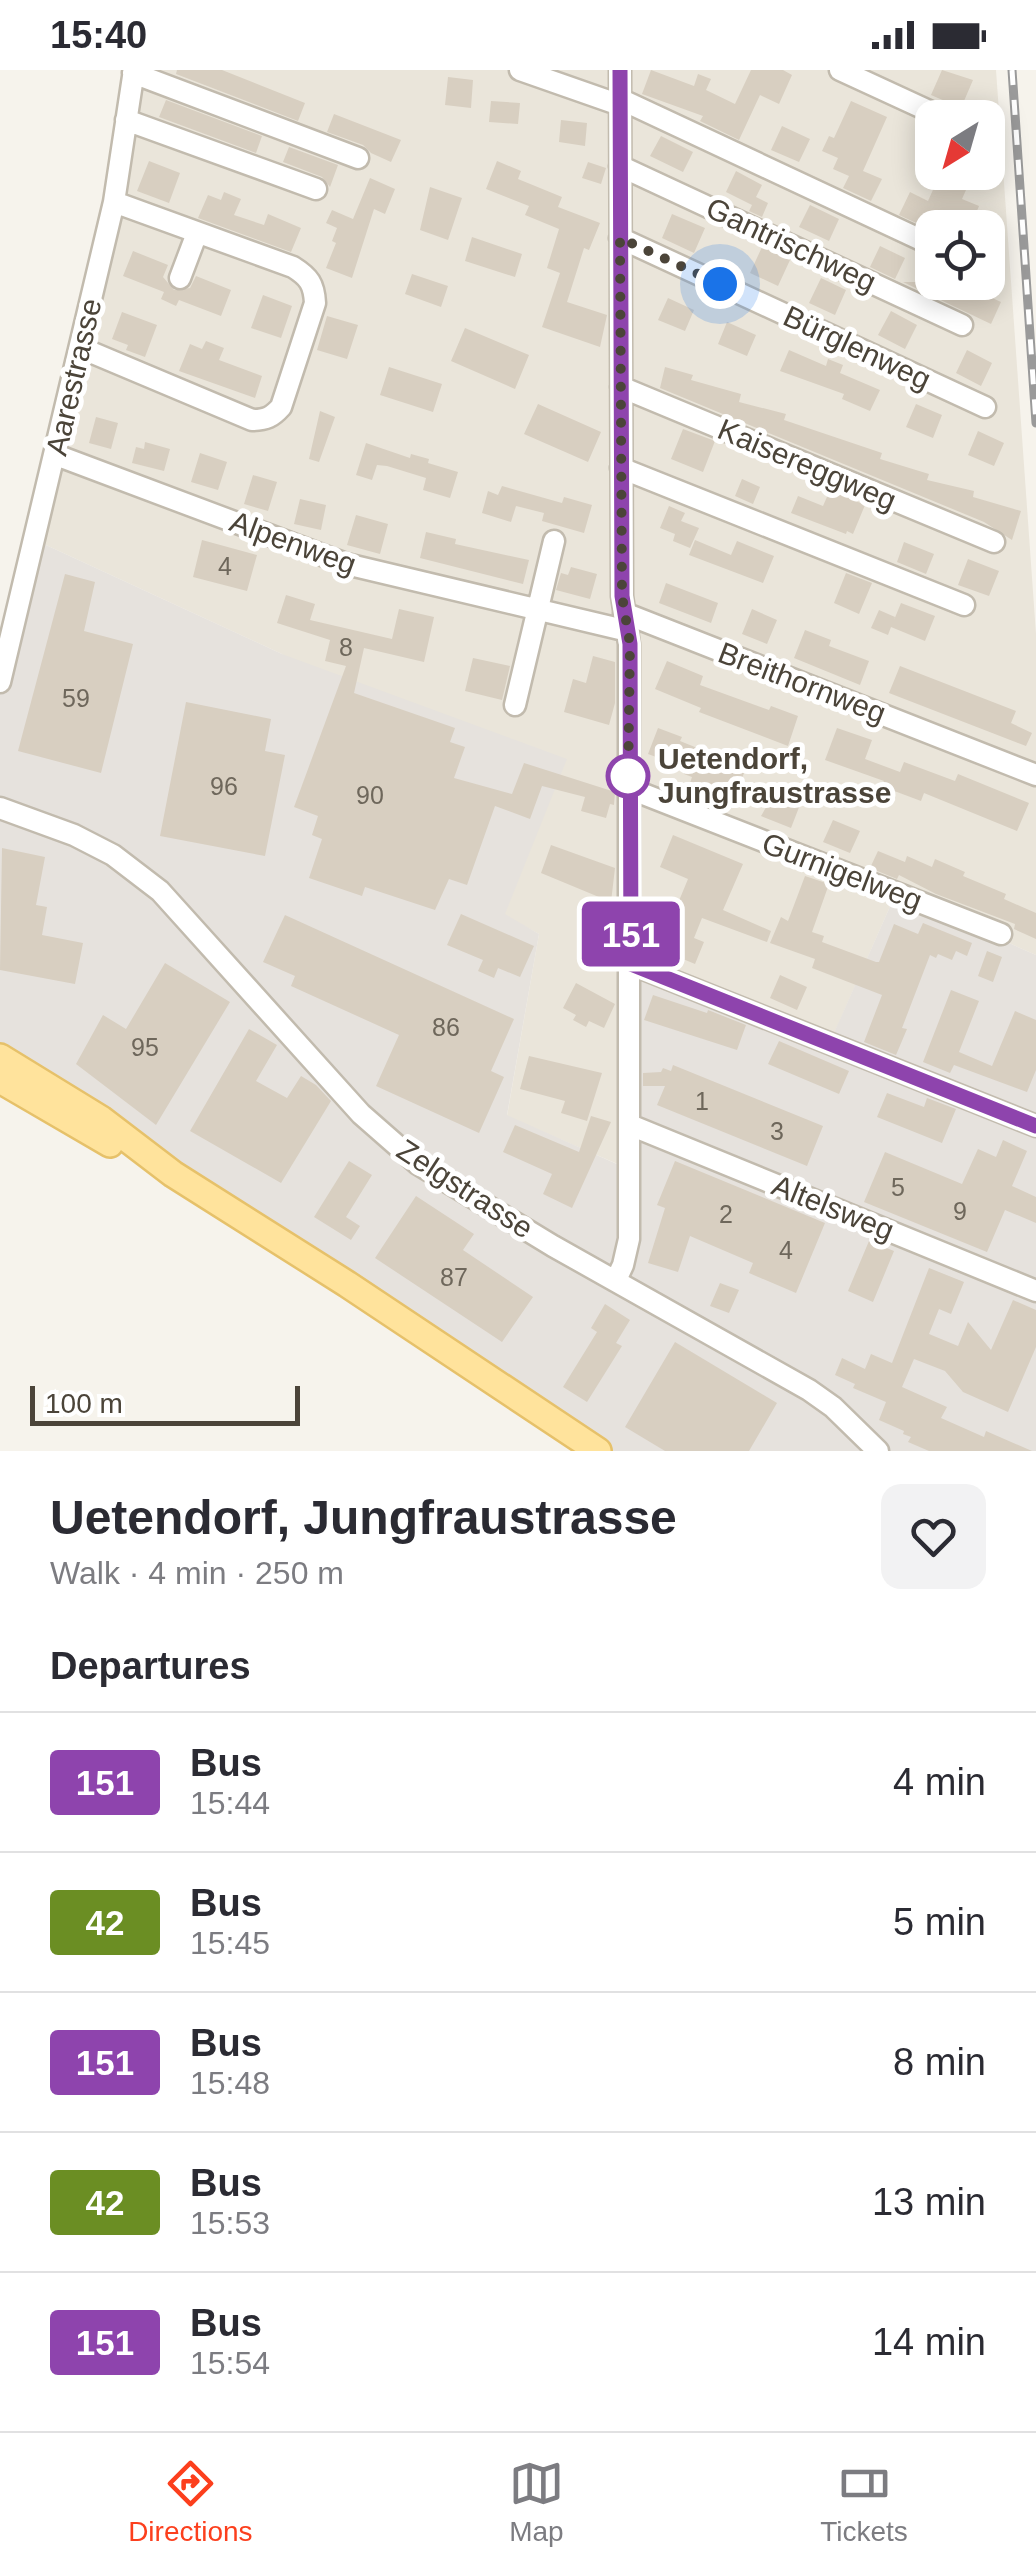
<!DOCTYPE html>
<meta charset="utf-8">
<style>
body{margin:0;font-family:Arial,sans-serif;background:#f2f2f3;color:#2b2b33;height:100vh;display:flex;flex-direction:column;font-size:38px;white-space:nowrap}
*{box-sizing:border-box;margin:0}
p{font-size:32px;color:#7c7c81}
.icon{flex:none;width:55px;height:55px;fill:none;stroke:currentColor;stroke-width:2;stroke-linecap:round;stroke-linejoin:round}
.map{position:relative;height:1381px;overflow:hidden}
.sheet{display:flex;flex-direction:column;background:#fff;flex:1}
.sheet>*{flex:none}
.badge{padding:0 20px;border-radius:8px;font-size:35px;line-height:65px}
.needle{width:65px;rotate:217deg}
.tools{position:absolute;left:915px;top:30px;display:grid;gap:20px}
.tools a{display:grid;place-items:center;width:90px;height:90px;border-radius:20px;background:#fff;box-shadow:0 5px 25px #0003;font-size:50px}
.scale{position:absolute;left:30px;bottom:25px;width:270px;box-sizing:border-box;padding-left:10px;border:5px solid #4b4439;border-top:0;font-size:28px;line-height:35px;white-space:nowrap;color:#4b4439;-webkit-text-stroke:8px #fff;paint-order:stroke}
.you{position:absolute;width:50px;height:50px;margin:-25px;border:8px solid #fff;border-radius:50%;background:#1a73e8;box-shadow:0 0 0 15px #1a73e833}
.map>.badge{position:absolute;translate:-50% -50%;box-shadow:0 0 0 5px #fff}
h2{padding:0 50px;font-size:38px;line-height:90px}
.round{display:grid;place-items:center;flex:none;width:105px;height:105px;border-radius:20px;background:#f2f2f3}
.summary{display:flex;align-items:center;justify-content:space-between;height:170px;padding:0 50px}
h1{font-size:48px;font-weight:700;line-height:75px}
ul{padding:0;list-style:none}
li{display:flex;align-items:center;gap:30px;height:140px;padding:0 50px;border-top:2px solid #e1e1e2}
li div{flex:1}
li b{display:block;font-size:38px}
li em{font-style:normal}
li .badge{min-width:110px;font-weight:700;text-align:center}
.status{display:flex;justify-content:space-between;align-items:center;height:70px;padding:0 50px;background:#fff;direction:ltr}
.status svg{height:28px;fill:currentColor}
.tab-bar{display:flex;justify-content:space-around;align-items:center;height:140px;border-top:2px solid #e1e1e2;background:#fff;font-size:28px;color:#7c7c81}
.tab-bar a{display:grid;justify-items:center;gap:5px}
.tab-bar .current{color:#fc3f1d}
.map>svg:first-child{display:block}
</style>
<div class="status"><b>15:40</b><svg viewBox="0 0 49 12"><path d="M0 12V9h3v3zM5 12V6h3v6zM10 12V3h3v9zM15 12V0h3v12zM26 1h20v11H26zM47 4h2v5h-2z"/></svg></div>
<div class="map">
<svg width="1036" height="1381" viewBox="0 0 1036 1381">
<rect width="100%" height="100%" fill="#f6f3ec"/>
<path fill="#eae5da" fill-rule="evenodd" d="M134 0H996L1036 564V885L896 823 829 975 629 1099 507 1046 539 864 504 845 282 584 33 469ZM932 48H988V102H932ZM932 158H988V212H932Z"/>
<path fill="#e6e2dd" d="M33 469 282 584 567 689 505 844 539 864 507 1045 628 1099 631 894 829 974 896 823 1036 885V1381H598L0 987V612Z"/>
<path fill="#d8cfc1" d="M177 0H222L305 33 298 51 176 4Z
M651 0 694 16 698 4 711 9 706 20 735 34 751 0H783L792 5 779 34 760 25 739 70 700 51 703 46 642 24Z
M942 0 973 10 961 38 931 25Z
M448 7 473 10 471 38 445 35Z
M166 30 262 66 256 83 159 47Z
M491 31 520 33 518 54 489 52Z
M851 31 887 47 863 101 882 109 871 131 843 118 849 106 833 99 838 88 822 81 829 66 834 68Z
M334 44 401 70 391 92 371 83 363 75 327 62Z
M561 50 587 53 585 76 559 72Z
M782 56 810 69 799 92 771 80Z
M661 66 693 82 683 102 650 86Z
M289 77 338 95 330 117 322 107 283 92Z
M149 91 180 103 169 133 137 121Z
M497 91 521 101 518 109 562 127 558 137 600 153 589 180 584 178 567 232 607 245 600 277 542 257 560 203 547 198 559 159 525 145 529 136 486 119Z
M588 92 606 98 601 114 582 108Z
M736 101 762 115 756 127 768 133 762 147 749 141 752 135 726 122Z
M941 102H974L962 129 979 136 975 146 1000 158H927L899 145 910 122 928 131Z
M370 108 395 119 385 144 374 139 352 208 326 198 336 173 332 171 337 158 326 153 332 140 353 149Z
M430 117 462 128 448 170 420 160Z
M224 122 241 129 234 145 264 155 268 144 301 158 291 182 198 148 208 125 221 130Z
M810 135 839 149 829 171 799 157Z
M672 144 705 158 694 183 662 168Z
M472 167 522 184 515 207 465 191Z
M880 176 905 188 895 209 870 197Z
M762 177 790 190 778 216 750 203Z
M133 181 168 195 163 207 174 220 190 218 196 206 231 220 221 246 179 230 176 236 161 229 164 222 123 206Z
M412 204 448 216 441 237 405 224Z
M821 208 846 220 835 245 809 233Z
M903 212H957L1001 232 991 254Z
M263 225 292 236 281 268 251 258Z
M668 228 694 240 685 261 658 250Z
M891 241 917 255 905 279 878 265Z
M122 242 157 255 145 287 126 280 128 275 112 269Z
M327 246 358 255 347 289 317 280Z
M727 252 756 265 747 286 718 274Z
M465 258 529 285 515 319 451 291Z
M206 271 224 278 219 290 262 306 255 328 179 301 190 274 202 279Z
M789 280 826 296 828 289 843 295 840 303 880 320 870 341 842 329 844 324 780 301Z
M967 280 992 293 981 316 956 303Z
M389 297 442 314 433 342 380 325Z
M665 297 693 305 691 310 741 324 739 332 786 344 784 350 882 383 880 389 929 404 927 410 974 421 973 427 1021 441 1012 470 984 452 660 318Z
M538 334 601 362 588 392 524 364Z
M916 334 942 345 933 368 906 357Z
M320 341 335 347 319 392 309 389Z
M96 347 118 353 111 379 89 373Z
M683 359 715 371 703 402 671 389Z
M978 361 1004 373 994 396 968 385Z
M145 372 170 379 164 401 132 393 136 377 144 379Z
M366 373 410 388 411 384 429 389 428 393 458 402 450 428 423 420 426 408 387 396 377 395 372 410 356 405Z
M200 383 227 392 218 420 191 412Z
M253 405 277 412 268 441 244 434Z
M742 409 760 417 753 434 735 426Z
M502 416 562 433 564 427 592 435 584 463 542 451 544 443 516 436 511 452 482 443 488 421 498 425Z
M830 420 865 435 853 464 847 461 846 464 791 443 798 426 823 436Z
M300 429 326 435 321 460 294 454Z
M669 436 685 443 681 451 699 458 690 478 673 471 675 464 660 458Z
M356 445 388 454 380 484 347 475Z
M426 462 456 469 455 474 529 490 523 514 420 488Z
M202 470 257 485 247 521 193 507Z
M695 470 731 485 737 471 774 486 763 513 689 485Z
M904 472 934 484 926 504 897 492Z
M968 489 999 501 989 526 958 515Z
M571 497 597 504 590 529 556 520 561 503 568 505Z
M846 503 872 513 859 544 834 533Z
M65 504 95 512 84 561 133 574 101 703 18 681Z
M666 513 718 533 711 553 659 533Z
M286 525 315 534 310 550 392 569 399 539 434 547 424 592 364 578 354 623 455 658 450 672 465 677 454 708 512 724 524 693 615 722 614 735 610 734 606 748 581 741 585 727 542 716 530 749 495 736 467 815 449 809 435 840 365 817 362 826 309 808 322 769 312 765 318 746 294 737 346 596 325 591 330 570 277 553Z
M901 533 935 546 925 571 891 557 888 565 871 558 879 540 895 547 894 550Z
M752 539 777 550 767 574 742 564Z
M805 560 831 570 829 576 869 591 860 615 794 588Z
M593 586 615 592V633L609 655 564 642 573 609 586 613Z
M473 588 510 596 502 630 465 621Z
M667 591 703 606 700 615 769 640 771 636 798 646 788 676 699 642 701 638 655 619Z
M900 596 1016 641 1011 653 1032 663 1026 676 889 623Z
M186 632 271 649 265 681 285 685 265 786 160 766Z
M658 658 682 667 680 671 732 692 730 697 744 703 734 730 719 724 717 730 688 719 692 707 684 704 686 698 648 684Z
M837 658 872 670 865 689 900 702 904 692 955 711 958 704 1029 733 1017 761 924 723 921 731 881 716 884 711 825 690Z
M778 717 803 727 791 758 761 746Z
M833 750 860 761 850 783 823 772Z
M673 765 743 794 723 840 771 861 767 872 702 848 694 868 704 872 695 894 659 879 688 809 660 797Z
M551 775 615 798 611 832 541 803Z
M2 778 45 787 36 835 47 837 42 865 83 873 75 914 0 900Z
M878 781 905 792 907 786 932 797 935 789 965 802 963 806 1006 824 1004 829 1036 843V869L1014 859 1015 854 936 824 899 805 897 809 870 798Z
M805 806 829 814 812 862 824 866 822 872 876 892H879L894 854 918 864 923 853 972 873 967 886 956 881 952 890 938 884 936 888 930 885 902 958 907 959 896 985 864 972 882 925 812 898 815 889 770 873 781 847 788 851Z
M461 844 534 876 520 907 498 898 494 908 478 901 483 890 447 875Z
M285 845 514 949 491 1001 504 1007 479 1063 376 1016 399 965 291 916 295 906 263 892Z
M987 881 1002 887 993 912 978 906Z
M165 893 230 932 156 1055 76 994 103 945 126 959Z
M780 905 807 917 797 940 770 928Z
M576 913 615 934 604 958 589 951 586 957 573 950 576 945 563 938Z
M951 920 979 931 959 982 992 996 1015 941 1036 950V1000L1027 1022 954 995 950 1003 923 992Z
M653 925 707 943 708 940 746 955 737 980 644 950Z
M249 959 277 975 256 1011 287 1028 301 1006 316 1015 331 1031 281 1113 190 1061Z
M779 971 849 1001 839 1024 768 994Z
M529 986 602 1003 587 1051 561 1043 565 1031 520 1019Z
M673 995 823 1056 807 1096 657 1035 665 1016H643V1003L661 1002 663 998 671 1001Z
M887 1023 924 1037 927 1028 956 1039 942 1073 877 1047Z
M591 1046 611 1052 572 1138 543 1124 552 1104 503 1082 515 1055 579 1082Z
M1003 1070 1027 1081 1012 1116 1036 1127V1153L1005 1140 987 1182 864 1132 885 1082 962 1114 978 1079 996 1087Z
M349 1091 372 1105 346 1147 360 1156 351 1170 314 1147Z
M675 1091 825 1153 796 1223 749 1203 753 1193 690 1166 678 1202 648 1193 665 1138 657 1135Z
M416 1126 474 1164 463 1180 533 1227 502 1272 375 1188Z
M869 1171 894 1181 873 1232 848 1221Z
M929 1198 964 1212 951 1244 939 1239 929 1264 958 1276 968 1252 991 1280 1013 1230 1036 1240V1277L1008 1342 963 1322 945 1301 914 1289 902 1317 947 1337 941 1348 984 1367 986 1361 1032 1381H929L908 1372 911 1367 903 1364 904 1361 879 1350 886 1332 853 1318 855 1314 835 1305 842 1288 865 1299 871 1284 892 1293Z
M720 1213 739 1220 729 1243 710 1236Z
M605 1234 630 1250 616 1273 622 1276 587 1332 563 1317 597 1262 591 1258Z
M675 1272 777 1333 749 1381H665L625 1357Z"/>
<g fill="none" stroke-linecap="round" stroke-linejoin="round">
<g stroke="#c2bbae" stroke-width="25">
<path id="minor" d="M520 0 620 35
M840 0 942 47
M133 3 358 88
M620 29 932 175
M126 50 316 119
M620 96 962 255
M620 168 985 337
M180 208 197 163
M81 278 252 350C266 350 272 347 281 337L315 233C314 214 309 207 293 197L114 132
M621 317 994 472
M56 385 346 494 628 561
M621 398 964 535
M624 543 1036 705
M0 612 114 132 134 0
M515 635 554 471
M628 718 1001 864
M0 738 74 765 113 785 160 821 361 1044 418 1094 553 1176 809 1320 833 1337 878 1381
M631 894 1036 1056
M630 1055 1036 1221
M616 1210 623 1195 629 1169V574L622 526 620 0"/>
</g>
<g stroke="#e6c16a" stroke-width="30">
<path id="major" d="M0 987 101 1049 173 1104 347 1214 598 1381
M0 1010 110 1074"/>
</g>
<use href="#minor" stroke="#fff" stroke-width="20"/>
<use href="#major" stroke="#ffe39c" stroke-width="25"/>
<g stroke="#9a9a9a" stroke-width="9">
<path id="rail" d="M1012 0 1036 353"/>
</g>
<use href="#rail" stroke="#fff" stroke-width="5" stroke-dasharray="15" stroke-linecap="butt"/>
</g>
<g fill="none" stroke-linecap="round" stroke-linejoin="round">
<g stroke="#fff" stroke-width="22">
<path id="line" d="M620 0 622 526 630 574 631 894 1036 1056"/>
</g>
<use href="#line" stroke="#8e44ad" stroke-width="15"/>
<path stroke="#4b4439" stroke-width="10" stroke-dasharray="0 18" d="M628 706V718L630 574 622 526 620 168 720 214"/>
</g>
<circle fill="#fff" stroke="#8e44ad" stroke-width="5" cx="628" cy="706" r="20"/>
<g text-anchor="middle" stroke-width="10" stroke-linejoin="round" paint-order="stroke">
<g font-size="25" fill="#6e675b">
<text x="225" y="505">4</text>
<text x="346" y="586">8</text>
<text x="76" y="637">59</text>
<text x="224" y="725">96</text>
<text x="370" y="734">90</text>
<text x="446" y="966">86</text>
<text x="145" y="986">95</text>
<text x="702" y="1040">1</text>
<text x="777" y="1070">3</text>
<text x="898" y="1126">5</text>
<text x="960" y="1150">9</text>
<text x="726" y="1153">2</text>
<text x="786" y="1189">4</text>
<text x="454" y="1216">87</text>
</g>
<g font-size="30" fill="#4b4439" stroke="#fff">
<text transform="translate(791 175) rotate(25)" y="10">Gantrischweg</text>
<text transform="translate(857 278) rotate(25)" y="10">Bürglenweg</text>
<text transform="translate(74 307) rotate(-77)" y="10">Aarestrasse</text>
<text transform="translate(807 395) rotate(23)" y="10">Kaisereggweg</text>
<text transform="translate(293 473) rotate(20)" y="10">Alpenweg</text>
<text transform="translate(802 613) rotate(21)" y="10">Breithornweg</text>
<text transform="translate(842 802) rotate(21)" y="10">Gurnigelweg</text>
<text transform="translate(465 1119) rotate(33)" y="10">Zelgstrasse</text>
<text transform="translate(833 1138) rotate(22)" y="10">Altelsweg</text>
</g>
<g font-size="30" font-weight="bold" fill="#4b4439" stroke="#fff" text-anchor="start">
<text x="658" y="699">Uetendorf,<tspan x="658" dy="34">Jungfraustrasse</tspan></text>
</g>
</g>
</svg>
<div class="tools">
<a><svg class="needle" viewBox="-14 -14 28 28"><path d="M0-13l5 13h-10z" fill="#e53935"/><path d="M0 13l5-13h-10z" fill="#7c7c81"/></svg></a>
<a><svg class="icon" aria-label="locate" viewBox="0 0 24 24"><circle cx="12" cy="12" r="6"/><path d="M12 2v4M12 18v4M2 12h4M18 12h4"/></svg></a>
</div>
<div class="scale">100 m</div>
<div class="you" style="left:720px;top:214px"></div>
<b class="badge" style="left:631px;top:864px;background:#8e44ad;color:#fff">151</b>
</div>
<section class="sheet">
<div class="summary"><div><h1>Uetendorf, Jungfraustrasse</h1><p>Walk · 4 min · 250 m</p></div><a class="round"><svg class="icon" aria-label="heart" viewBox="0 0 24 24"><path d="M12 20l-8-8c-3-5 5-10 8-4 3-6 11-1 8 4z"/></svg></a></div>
<h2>Departures</h2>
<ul>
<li><span class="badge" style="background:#8e44ad;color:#fff">151</span><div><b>Bus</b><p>15:44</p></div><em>4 min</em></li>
<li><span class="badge" style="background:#6b8e23;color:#fff">42</span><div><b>Bus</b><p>15:45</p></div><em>5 min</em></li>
<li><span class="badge" style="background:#8e44ad;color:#fff">151</span><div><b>Bus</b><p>15:48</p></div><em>8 min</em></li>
<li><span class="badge" style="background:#6b8e23;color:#fff">42</span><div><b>Bus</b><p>15:53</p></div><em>13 min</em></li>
<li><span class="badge" style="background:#8e44ad;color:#fff">151</span><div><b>Bus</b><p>15:54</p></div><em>14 min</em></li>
</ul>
</section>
<nav class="tab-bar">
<a class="current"><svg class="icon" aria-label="directions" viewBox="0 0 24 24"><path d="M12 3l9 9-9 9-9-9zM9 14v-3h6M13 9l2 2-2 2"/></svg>Directions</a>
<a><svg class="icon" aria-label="map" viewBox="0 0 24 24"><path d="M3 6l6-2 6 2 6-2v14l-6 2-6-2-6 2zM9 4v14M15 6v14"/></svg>Map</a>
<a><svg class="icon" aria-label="tickets" viewBox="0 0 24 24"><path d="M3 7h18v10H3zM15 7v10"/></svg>Tickets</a>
</nav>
